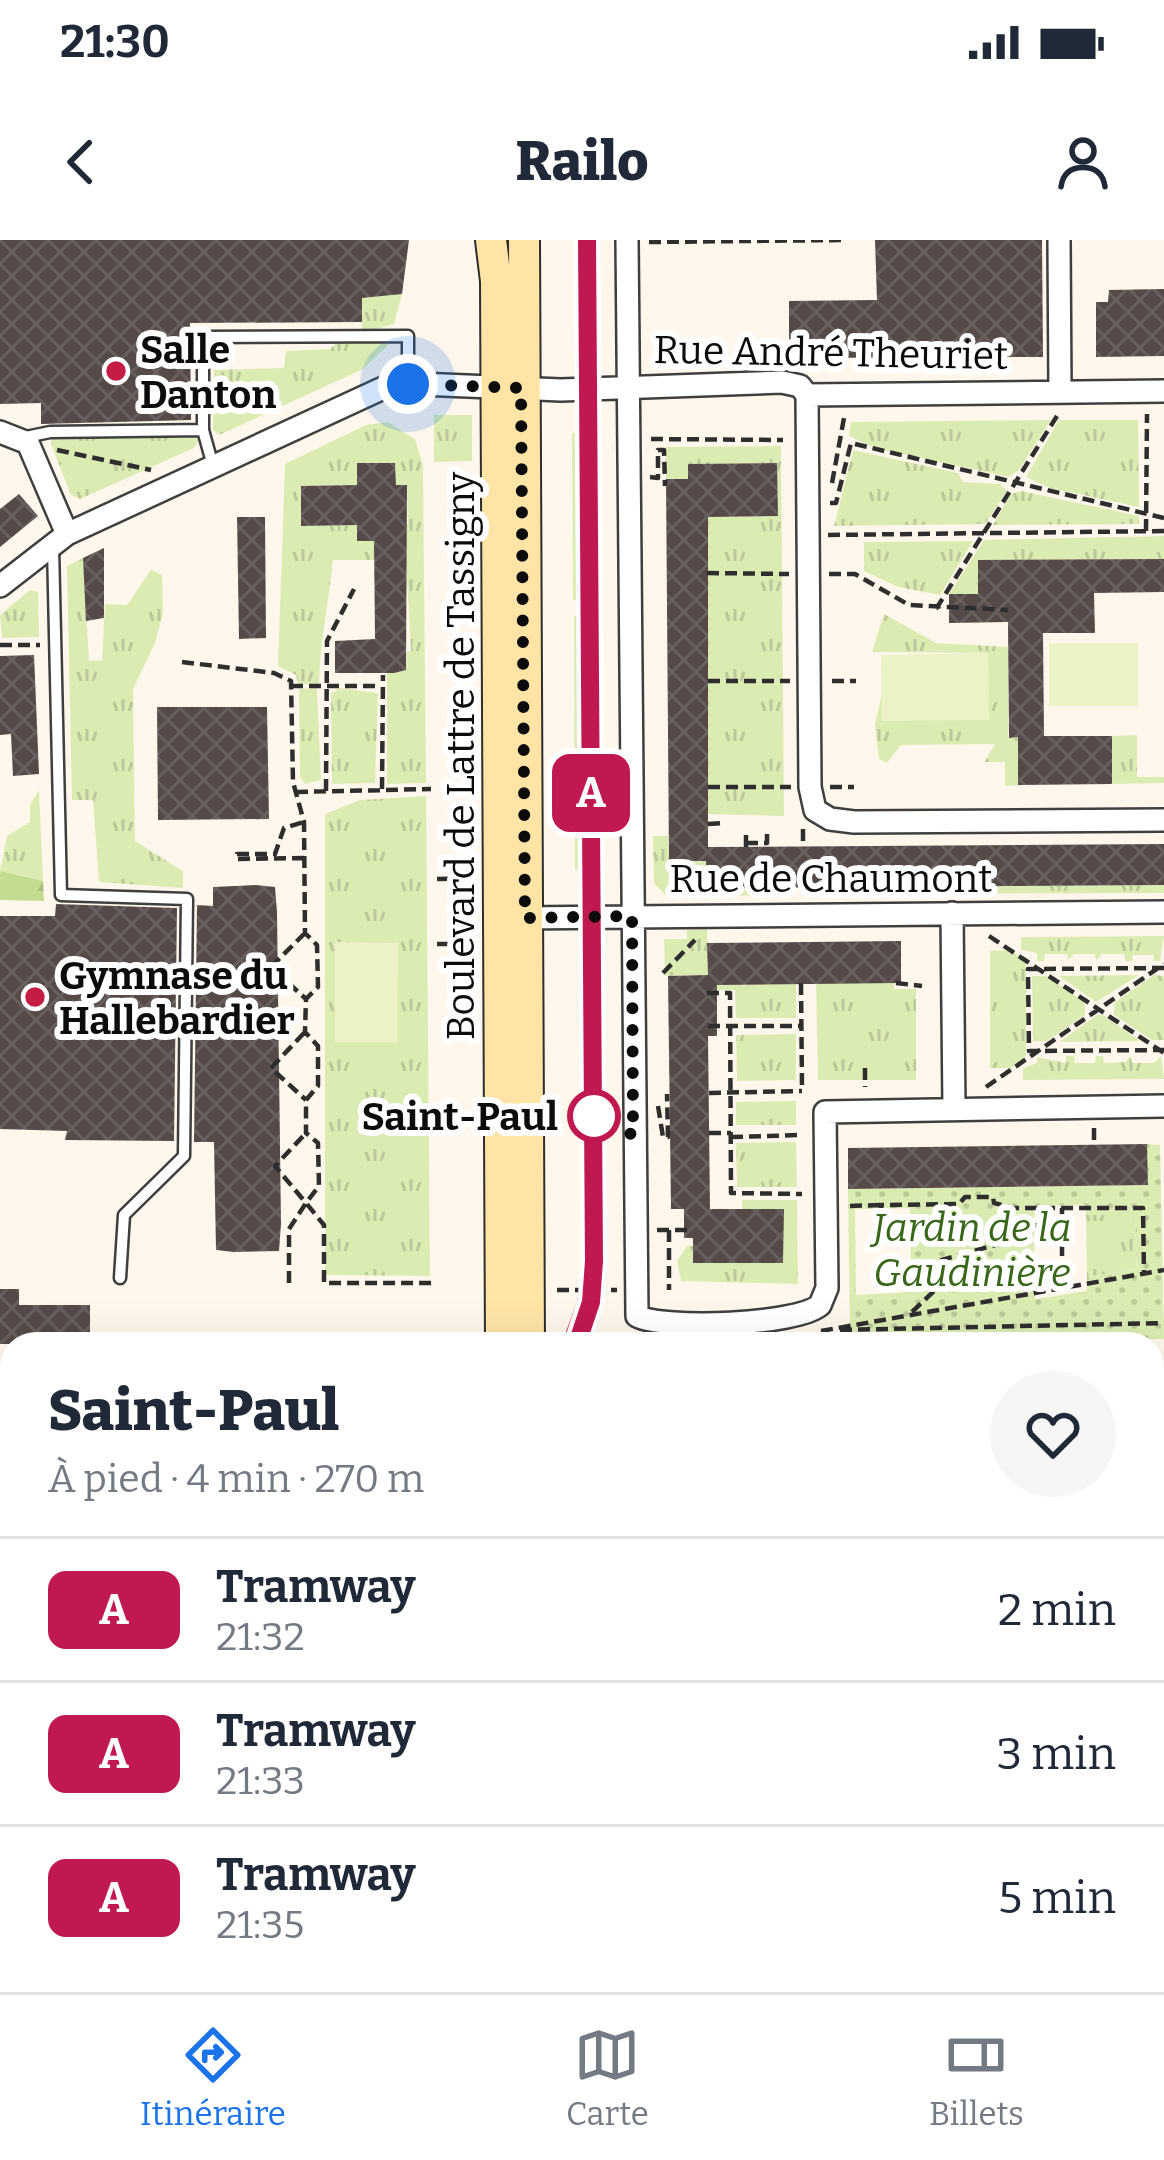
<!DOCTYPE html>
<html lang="fr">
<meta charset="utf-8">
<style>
body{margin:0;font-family:Bitter,serif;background:#f6f6f7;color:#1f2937;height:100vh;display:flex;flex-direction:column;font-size:45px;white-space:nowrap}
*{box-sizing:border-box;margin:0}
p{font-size:39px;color:#747a83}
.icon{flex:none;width:66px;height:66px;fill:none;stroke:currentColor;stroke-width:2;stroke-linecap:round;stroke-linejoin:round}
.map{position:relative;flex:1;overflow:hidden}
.panel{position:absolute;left:0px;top:1092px;width:1164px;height:660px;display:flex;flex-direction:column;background:#fff;border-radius:36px 36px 0 0;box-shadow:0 12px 48px #0002}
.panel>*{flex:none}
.badge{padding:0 24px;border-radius:18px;font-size:42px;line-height:78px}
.you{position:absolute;width:60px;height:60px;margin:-30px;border:9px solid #fff;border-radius:50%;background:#1a73e8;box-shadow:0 0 0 18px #1a73e833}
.map>.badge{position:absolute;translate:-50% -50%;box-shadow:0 0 0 6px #fff}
.round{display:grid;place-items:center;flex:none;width:126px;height:126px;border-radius:63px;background:#f6f6f7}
.summary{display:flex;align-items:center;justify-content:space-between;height:204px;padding:0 48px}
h1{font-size:57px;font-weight:800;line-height:90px}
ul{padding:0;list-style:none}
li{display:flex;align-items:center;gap:36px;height:144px;padding:0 48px;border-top:3px solid #e0e1e3}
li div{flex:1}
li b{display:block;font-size:45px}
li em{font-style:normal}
li .badge{min-width:132px;font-weight:700;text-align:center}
.status{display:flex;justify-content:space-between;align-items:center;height:84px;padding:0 60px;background:#fff;direction:ltr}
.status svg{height:33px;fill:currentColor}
header{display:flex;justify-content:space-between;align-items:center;height:156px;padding:0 48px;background:#fff;font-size:54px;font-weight:800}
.menu{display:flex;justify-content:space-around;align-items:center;height:168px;border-top:3px solid #e0e1e3;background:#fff;font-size:33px;color:#747a83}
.menu a{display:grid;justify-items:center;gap:6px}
.menu .current{color:#1a73e8}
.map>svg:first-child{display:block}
</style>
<div class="status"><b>21:30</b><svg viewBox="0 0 49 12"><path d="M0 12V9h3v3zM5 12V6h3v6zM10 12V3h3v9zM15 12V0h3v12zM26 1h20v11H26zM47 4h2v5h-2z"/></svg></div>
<header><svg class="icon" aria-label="back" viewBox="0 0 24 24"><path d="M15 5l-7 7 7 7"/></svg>Railo<svg class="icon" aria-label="person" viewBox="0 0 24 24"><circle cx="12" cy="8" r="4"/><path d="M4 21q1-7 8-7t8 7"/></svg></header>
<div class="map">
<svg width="1164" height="1752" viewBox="0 0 1164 1752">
<defs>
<pattern id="grass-tufts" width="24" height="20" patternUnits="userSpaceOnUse" patternTransform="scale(3)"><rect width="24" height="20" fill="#dbecb3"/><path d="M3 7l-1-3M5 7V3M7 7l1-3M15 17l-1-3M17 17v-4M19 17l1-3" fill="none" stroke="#bbc999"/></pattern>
<pattern id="forest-firs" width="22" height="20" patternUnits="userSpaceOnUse" patternTransform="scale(3)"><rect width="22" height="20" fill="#c2dd91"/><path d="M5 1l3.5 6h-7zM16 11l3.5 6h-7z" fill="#a6bc7c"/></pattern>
<pattern id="garden-dots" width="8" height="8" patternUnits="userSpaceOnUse" patternTransform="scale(3)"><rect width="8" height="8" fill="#dbecb3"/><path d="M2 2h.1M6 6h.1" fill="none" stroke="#bbc999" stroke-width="1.8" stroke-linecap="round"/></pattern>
<pattern id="building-cross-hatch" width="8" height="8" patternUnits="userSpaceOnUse" patternTransform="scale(3)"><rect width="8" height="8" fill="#554a48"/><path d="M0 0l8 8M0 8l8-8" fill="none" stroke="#68605e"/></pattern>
</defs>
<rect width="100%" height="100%" fill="#fff7eb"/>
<path fill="url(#grass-tufts)" d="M391 54H402L394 84 362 93V58Z
M339 100 389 104 363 129 219 195 213 190 214 130 284 128 286 111 330 109Z
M434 175H472V221L434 222Z
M1051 180 1019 230 1009 237 875 208 849 196 851 182Z
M1059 180H1138L1139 267 1050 248 1026 237Z
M388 182 415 199 423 226 426 543 387 544V433L406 430 407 412 411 411 405 301 396 284H408L407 245H396L395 223H357V245L301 246V286L357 285 358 301H374V320H333C329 362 320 401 319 444H298L296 435 278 426 285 224 366 185Z
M572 193H595V360H573Z
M201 196 194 208 80 259 71 255 51 204V198Z
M781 206 784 576 708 574V277L777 276V224H689L688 239H666V207Z
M853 210 958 233 963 242 1000 244 1007 251 985 284 834 286Z
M1021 251 1139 276V284L993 285 1011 254Z
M1164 296V319L978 321V354H949L984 300Z
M973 301 940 355 898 347 864 331V302Z
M83 318 89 421 102 420 105 364 127 365 151 330 162 335 163 373 155 403 133 449 135 601 183 631V648L99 642 93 560H72L67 326Z
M30 350 38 352 39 397 2 398 0 375Z
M884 374 936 403 1008 407V497H1018V545L1005 546V522H984L995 504 901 505 887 523 879 519 875 485 882 453 883 481 988 413 872 412Z
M574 376H596L599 630H575Z
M317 448 321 540 305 544 300 537 299 449Z
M339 448 378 453 375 543 332 544 331 454Z
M1137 495V537H1164V543L1112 544V496Z
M39 550 43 641 0 631 7 596 30 582V565Z
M426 556 430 1036 325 1035V574L360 560Z
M653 596H668L669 621H706L707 648H793L792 656 665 655 654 643Z
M1164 645V653L817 654V648Z
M707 689 708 735 665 736 664 699H687V690Z
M1164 696 1160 721H1154L1153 715H1133L1132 721H1125L1124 714H1102L1096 721 1095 714H1074L1068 720 1067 714H1045L1044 721H1037V713L1021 710V697Z
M1010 710 1026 721V816L1011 828H990V711Z
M1139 735 1096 762 1059 736Z
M1154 735 1164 736V800H1152L1114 775V763Z
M1032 736H1046L1085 762V775L1047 801H1033Z
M796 743V778H736L735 750H707V745Z
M816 743H894V749H916V840H818Z
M1097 775H1103L1140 801 1059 802Z
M796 794V840L737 841 736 795Z
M1066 816H1074L1075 823H1095L1096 816H1103L1104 823 1125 822 1131 816 1132 823H1154L1161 816 1164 839 1023 840V828L1037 823V817L1066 823Z
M796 861V885H736V862Z
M796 902 797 947H737L736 903Z
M742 960H797L798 1044 681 1041 677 1021 687 1006H693L694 1023H783L742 969Z
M1135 974 1137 1029 1087 1037 1086 975Z"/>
<path fill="url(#forest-firs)" d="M0 631 43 641 44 661 0 660Z"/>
<path fill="url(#garden-dots)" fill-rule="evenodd" d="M1147 904 1160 905 1164 1099 850 1101 848 949 1147 945ZM1085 965 1086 975H1135L1137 1029 1087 1037V1051L1035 1059 1034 966ZM910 968 911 1052 856 1055 855 969Z
M856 1740H1079V1752H856Z"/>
<path fill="#ebf2c5" d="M1049 403H1138V466H1049Z
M988 413 989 480 882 481 881 415Z
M335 702 398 703 397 802H335Z"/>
<path fill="url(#building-cross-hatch)" d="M0 0H409L402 54 362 58V82L190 83 191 180 41 184V163L0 164Z
M875 0H1042L1043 117 789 118V61L877 60Z
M1164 49V116L1096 117V62H1108L1109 50Z
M357 223H395L396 245H407L406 430 394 433H335V401L375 399 374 301H357V285L301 286V246L357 245Z
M777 223 778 276 708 277V607L1164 604V645L707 648 706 621H669L666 239H688V224Z
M19 254 38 276 0 307V269Z
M237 277H265L266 398 239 399Z
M104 308V378L86 381 83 318Z
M1164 319V352L1094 353 1095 393H1043L1044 496H1112V544L1018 545V497L1009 498 1008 382 949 383V354H978V320Z
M34 415 39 534 13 536 11 494 0 495V416Z
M157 467H267L269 579 158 580Z
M256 645 275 647 277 672 281 984 279 1011 234 1012 216 1010 214 902H194L197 665 213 666V647Z
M56 664 177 668 174 901 65 900 67 891 0 889V676H55Z
M901 701V743L717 745V796H708L710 969H784L783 1023H693V998H684V969H671L668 736 708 735 707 703Z
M1147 904 1148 945 848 949V908Z
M0 1049H19V1065H90V1104H0Z"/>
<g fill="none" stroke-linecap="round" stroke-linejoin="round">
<g stroke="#3f3f3f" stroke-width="15">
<path id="lane" d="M26 197 50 192 203 190
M213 226 203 190V97L408 96V144
M53 307 61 655 187 659 184 916 124 975 120 1038"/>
</g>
<g stroke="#3f3f3f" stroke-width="26">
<path id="street" d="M627 0 637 1076C664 1090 797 1085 820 1065L827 1048 825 872 1164 866
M1059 0 1060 152
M807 155 810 547 815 570 830 579 854 582 1164 580
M0 192 28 203 67 294
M0 346 67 294 394 143 561 150 782 142 800 146 807 155 1164 151
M952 673 954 869
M518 678 1164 672
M0 1362 5 1752
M1152 1606H1164
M1089 1740V1752
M5 1751 834 1747"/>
</g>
<g stroke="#2e2e2e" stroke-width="34">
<path id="secondary" d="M491 0 496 41 501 1104
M524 0 529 1104
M1152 1208H1164
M0 1226H12"/>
</g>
<path stroke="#2e2e2e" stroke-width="4.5" stroke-dasharray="12 6" stroke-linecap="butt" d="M649 2 846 0
M651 199 783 200
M57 210 151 230
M650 237 658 238V210H664L665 246
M832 243 844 178
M830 263H836L851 203 1164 278
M1146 291 1147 174
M828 295 1164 291
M707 333 789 334
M829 334H855L909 365 1008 370
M936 369 1057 176
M0 405H40
M182 422 274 433 291 441 293 542 304 582 305 693 317 705 318 747 306 759 305 792 318 806V846L306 860V893L318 903 319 946 306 963 324 985V1043H434
M708 441H790
M832 441H856
M291 446H381
M708 547H791
M830 547H854
M382 549 383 435
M326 551 327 401 354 349
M296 552 431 549
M708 584 725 583
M803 589V607
M746 603H767V593
M746 607V593
M304 618 237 619V614H275L284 588 304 582
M437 639 473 638
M305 693 271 727 306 759
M989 696 1164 813
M437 704H474
M1164 728 1028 729 1029 811 1164 810
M663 733 695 700
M801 743 802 848
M896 743 922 746
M707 753H730L731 953 802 954
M708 786H801
M304 793 271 828 306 860
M865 828V847
M986 847 1164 724
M709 853 802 851
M658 866 663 897H668L667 854
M1094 888V905
M709 893H731
M731 897 801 895
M850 966 881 965
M1062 968V1046
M881 974V965L959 964 965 957H993L994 963 1014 968H1143L1144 1033
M657 990H693
M669 990V1050
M289 1043V989L306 963 275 926 306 893
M557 1050H617
M912 1072 934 1051 927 1024 1006 1002 1005 996 1024 992 1027 986 1062 983
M840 1090 1164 1083
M821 1091 1164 1030
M1161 1158V1141
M883 1740V1752
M958 1740 960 1752
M1052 1752 1053 1740"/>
<use href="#lane" stroke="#fff" stroke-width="10"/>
<use href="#street" stroke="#fff" stroke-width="21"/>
<use href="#secondary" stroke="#ffe4a6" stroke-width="30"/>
<path stroke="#c41c45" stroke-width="3" d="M563 1104 579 1061 583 1026 576 0
M0 1187H12"/>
</g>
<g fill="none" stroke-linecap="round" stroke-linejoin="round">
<g stroke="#fff" stroke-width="27">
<path id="line" d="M577 1104 591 1062 594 1021 587 0"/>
</g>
<use href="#line" stroke="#bf1950" stroke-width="18"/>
<path stroke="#0c0c0c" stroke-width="12" stroke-dasharray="0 21.6" d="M408 144 521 148 525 678 632 676 633 895 594 876"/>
</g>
<g fill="#c41c45" stroke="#fff" stroke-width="4.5">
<circle cx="116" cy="131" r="12"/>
<circle cx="35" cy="757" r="12"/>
</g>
<circle fill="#fff" stroke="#bf1950" stroke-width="6" cx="594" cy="876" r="24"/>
<g text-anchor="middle" stroke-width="12" stroke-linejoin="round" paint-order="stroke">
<g font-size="39" font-weight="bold" fill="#0c0c0c" stroke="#fff" text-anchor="start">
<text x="140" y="123">Salle<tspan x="140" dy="45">Danton</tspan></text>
<text x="59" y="749">Gymnase du<tspan x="59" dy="45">Hallebardier</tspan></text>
</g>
<g font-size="39" fill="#0c0c0c" stroke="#fff">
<text transform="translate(831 112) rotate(1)" y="14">Rue André Theuriet</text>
<text transform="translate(460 516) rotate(-90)" y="14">Boulevard de Lattre de Tassigny</text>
<text x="831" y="652">Rue de Chaumont</text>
</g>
<g font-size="39" font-weight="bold" fill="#0c0c0c" stroke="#fff" text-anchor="end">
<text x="558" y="890">Saint-Paul</text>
</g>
<g font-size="39" font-style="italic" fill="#396719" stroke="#fff">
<text x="972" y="1001">Jardin de la<tspan x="972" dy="45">Gaudinière</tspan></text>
</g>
</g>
</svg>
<div class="you" style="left:408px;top:144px"></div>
<b class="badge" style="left:591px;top:553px;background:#bf1950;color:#fff">A</b>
<section class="panel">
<div class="summary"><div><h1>Saint-Paul</h1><p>À pied · 4 min · 270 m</p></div><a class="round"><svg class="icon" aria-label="heart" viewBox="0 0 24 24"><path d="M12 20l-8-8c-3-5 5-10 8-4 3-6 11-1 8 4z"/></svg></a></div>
<ul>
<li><span class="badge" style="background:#bf1950;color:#fff">A</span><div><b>Tramway</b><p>21:32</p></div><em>2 min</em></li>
<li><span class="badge" style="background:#bf1950;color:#fff">A</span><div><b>Tramway</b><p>21:33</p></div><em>3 min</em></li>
<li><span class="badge" style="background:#bf1950;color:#fff">A</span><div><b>Tramway</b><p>21:35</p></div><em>5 min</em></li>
</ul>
</section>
</div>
<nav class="menu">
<a class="current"><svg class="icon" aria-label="directions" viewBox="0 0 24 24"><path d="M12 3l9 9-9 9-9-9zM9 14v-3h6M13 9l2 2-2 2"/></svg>Itinéraire</a>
<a><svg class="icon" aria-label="map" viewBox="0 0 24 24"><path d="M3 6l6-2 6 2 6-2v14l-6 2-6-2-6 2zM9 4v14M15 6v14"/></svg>Carte</a>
<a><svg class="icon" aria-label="tickets" viewBox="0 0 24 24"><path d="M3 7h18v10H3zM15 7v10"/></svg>Billets</a>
</nav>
